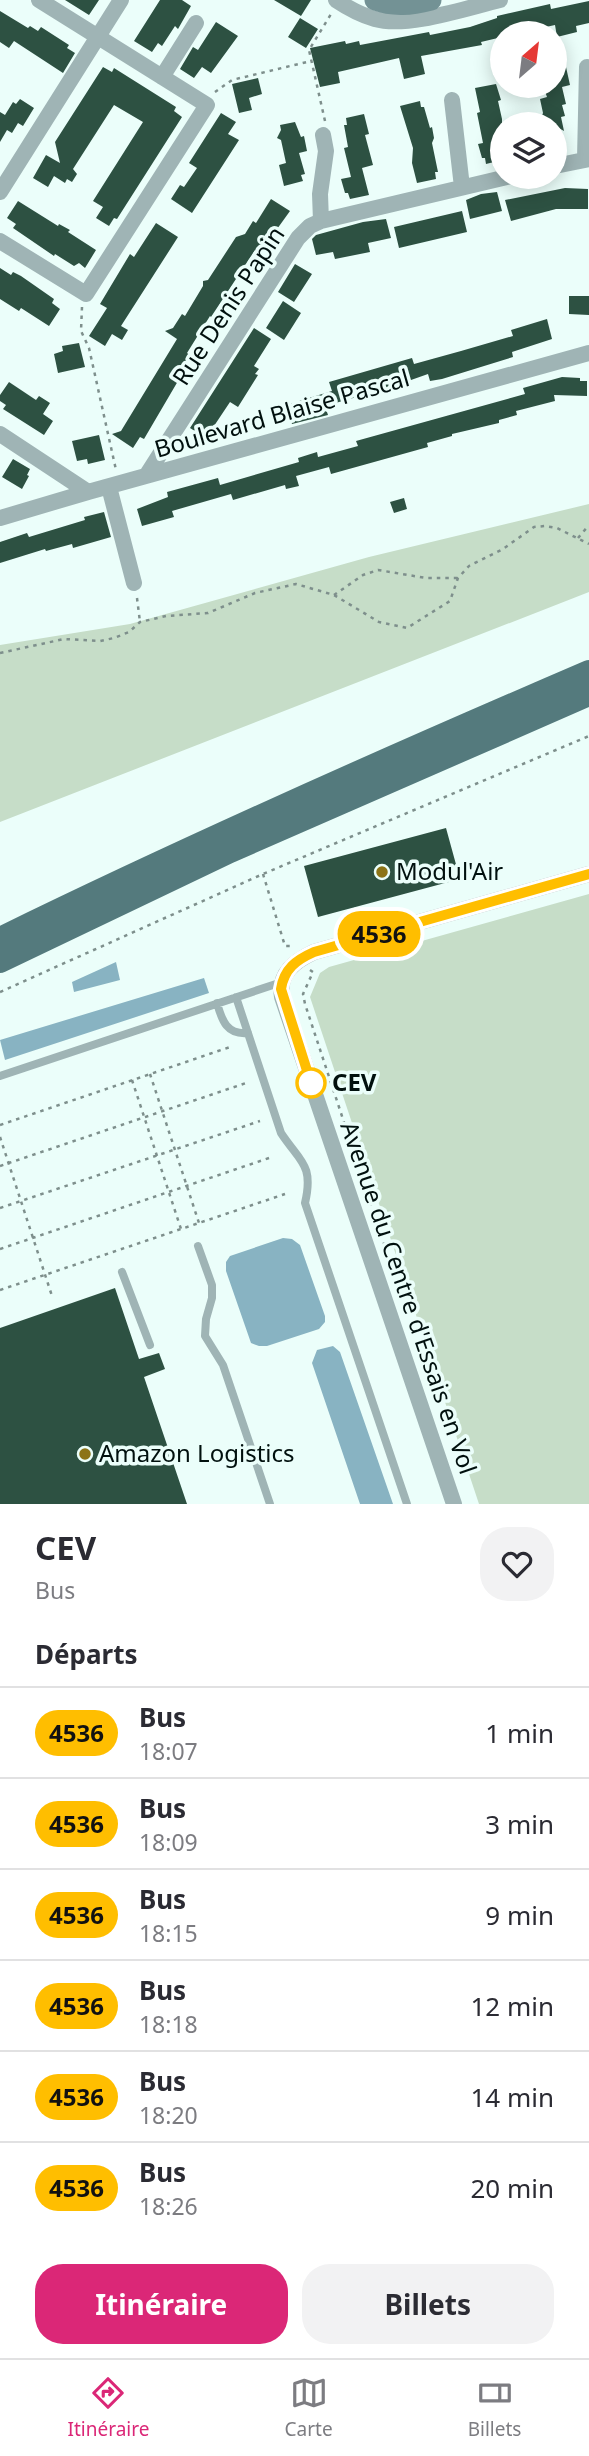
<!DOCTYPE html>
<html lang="fr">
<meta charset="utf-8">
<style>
body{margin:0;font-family:"Noto Sans",sans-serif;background:#f2f2f3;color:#2b2b33;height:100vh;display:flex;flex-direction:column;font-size:26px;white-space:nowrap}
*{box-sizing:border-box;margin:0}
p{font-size:23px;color:#7c7c81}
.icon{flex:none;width:38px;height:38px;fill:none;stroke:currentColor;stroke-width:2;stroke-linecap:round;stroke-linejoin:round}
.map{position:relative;height:1504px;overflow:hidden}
.details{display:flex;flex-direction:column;background:#fff;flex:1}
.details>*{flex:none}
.badge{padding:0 14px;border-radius:23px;font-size:24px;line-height:46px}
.needle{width:46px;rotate:28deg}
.controls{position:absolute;left:490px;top:21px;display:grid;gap:14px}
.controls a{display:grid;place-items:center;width:77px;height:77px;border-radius:50%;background:#fff;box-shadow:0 4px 18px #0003;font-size:35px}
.map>.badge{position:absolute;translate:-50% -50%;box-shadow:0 0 0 4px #fff}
h2{padding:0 35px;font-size:26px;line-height:63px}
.round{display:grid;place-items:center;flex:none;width:74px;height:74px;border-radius:28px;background:#f2f2f3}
.headline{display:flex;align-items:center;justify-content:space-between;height:119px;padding:0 35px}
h1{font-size:33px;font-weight:700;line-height:52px}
.cta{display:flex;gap:14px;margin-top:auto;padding:14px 35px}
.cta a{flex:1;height:80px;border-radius:28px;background:#db2777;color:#fff;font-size:28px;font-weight:700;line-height:80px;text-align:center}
.cta a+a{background:#f2f2f3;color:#2b2b33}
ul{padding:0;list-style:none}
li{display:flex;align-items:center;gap:21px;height:91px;padding:0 35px;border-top:2px solid #e1e1e2}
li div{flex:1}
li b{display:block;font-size:26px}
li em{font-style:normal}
li .badge{min-width:77px;font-weight:700;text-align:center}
.tabs{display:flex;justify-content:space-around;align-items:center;height:98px;border-top:2px solid #e1e1e2;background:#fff;font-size:19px;color:#7c7c81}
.tabs a{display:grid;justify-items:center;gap:4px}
.tabs .selected{color:#db2777}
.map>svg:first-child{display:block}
</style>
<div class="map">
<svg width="589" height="1504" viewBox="0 0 589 1504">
<rect width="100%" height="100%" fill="#ebfefa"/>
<path fill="#c6ddc8" d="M589 504V592L0 822V645L130 624 369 557Z
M589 894V1504H479L310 997 320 973 329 967Z"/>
<path fill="#88b3c2" d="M116 962 120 980 74 992 72 982Z
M204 978 209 993 5 1060 0 1040Z
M283 1238 292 1239 300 1245 325 1316V1322L319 1329 267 1346H259L251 1343 226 1271V1262L230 1256Z
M333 1346 340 1352 393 1504H360L312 1363 317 1350Z"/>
<path fill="#2d5142" d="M65 0H99L89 15Z
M160 0H182L191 6 178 29 175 26 162 46 158 43 152 52 134 41Z
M274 0H311L301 16Z
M589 1V23L576 26 577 32 557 37 555 25 518 33H502V37L481 42 482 45 421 56 425 74 404 79 399 58 338 72 340 83 320 87 310 48 345 41 346 44 359 41 360 45 429 32 430 35 470 27 497 18V16L550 4 551 9Z
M0 11 28 28 30 26 38 31 41 27 69 45 67 48 75 53 63 73 14 41 9 48 0 42Z
M300 18 318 29 306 48 288 37Z
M216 22 238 36 211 73 202 67 194 78 180 69 193 47 198 50Z
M103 67 112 72 114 68 176 107 174 111 182 117 117 219 114 218 109 226 96 218 103 207 93 201 143 122 114 105 73 169 77 174 72 182 67 179 65 183 54 176 48 187 33 178 46 155 60 163 55 142Z
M566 67 570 85 562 87 566 104 562 105 565 116 561 117 564 131 541 118 543 113 540 99 547 97 543 86H555V70Z
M258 78 262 94 249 98 252 110 239 113 232 84Z
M496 84 501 100 498 101 502 119V132H499L502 160 486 164 485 158H482L478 144 483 143 477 113 480 112 475 88Z
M20 99 34 108 23 126 18 123 12 133 7 130 0 142V112L5 115 13 102 16 104Z
M420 101 421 107H424L430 128 432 127 434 138 432 143 438 172H435L436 179 417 183 412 163 413 148 400 106Z
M221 113 236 122 228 134 239 140 192 213 171 199 180 185 184 187 197 168 189 163Z
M364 114 369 134 365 135 373 165 362 168 369 195 350 199 348 193H345L341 179 351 177 344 148 348 147 344 125H347L346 118Z
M295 122 301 137 304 136 307 151 299 153 305 174 301 175 303 181 284 186 279 165 286 163 281 140 277 138 281 130 280 125Z
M565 188 588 189V209H556L511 221 505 200Z
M497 192 502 211 470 219 466 200 481 194Z
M271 199 290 211 267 243 265 241 258 252 255 250 211 317 210 316 187 353 192 357 178 381 144 439 140 437 133 448 112 434 121 431 177 339 165 331 173 328 182 314 185 316 203 286V281L208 280 236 237 245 234 253 221 256 223Z
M18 201 58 226 59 224 70 230 68 232 96 250 85 268 79 263 74 266 55 254 54 256 13 228 16 224 7 218Z
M462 211 467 232 399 248 394 227Z
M386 219 391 238 368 243 370 252 335 259 333 252 316 255 312 239 316 235 363 222Z
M156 223 178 237 121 326 128 330 122 340 112 334 105 346 89 336 107 308 100 304 130 254 134 257Z
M295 264 312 274 294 302 278 292Z
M0 268 11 275 13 272 21 276 54 299 52 303 60 309 49 326 21 308 19 311 0 299Z
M569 296H589V315L569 314Z
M283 301 301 313 284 340 266 328Z
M547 319 552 339 512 352 513 357 442 379 430 381 428 374 394 386 360 394V396L325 406 328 415 292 424 286 405 332 391 329 382 412 358 414 364 461 351 513 336 511 330Z
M254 328 271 339 254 366 259 369 255 374 258 375 238 407 230 402 206 438 190 428Z
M79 343 85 367 58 373 54 354 63 351 62 346Z
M562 377 580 378V381H587V396L554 395 555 401 516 411 517 415 499 420V423L452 434V436L427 443 428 447 331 474 329 467 296 476 299 486 286 489 285 485 233 500 231 494 172 511 174 517 142 526 137 509 168 497 167 492 218 478 220 485 299 462 298 458 317 452 318 457 358 446 356 441 525 394 523 388Z
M9 382 36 400 39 396 50 403 43 414 53 421 44 435 3 409 6 405 0 401V395Z
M99 435 105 460 88 464 87 459 77 461 72 441Z
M13 459 30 469 27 475 29 476 22 489 2 477Z
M404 498 407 509 394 513 390 502Z
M104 512 111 537 73 548 72 544 46 551 45 549 0 563V542L27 533 29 537 85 520 84 517Z
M446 828 460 879 318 917 304 866Z
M115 1288 139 1359 159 1353 165 1369 144 1377 187 1504H0V1328Z"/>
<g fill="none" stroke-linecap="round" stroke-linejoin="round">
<path stroke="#7e8f8c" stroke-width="2.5" stroke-dasharray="3.5 5" stroke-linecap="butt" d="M215 92 232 80 311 61
M325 121 309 50 331 14
M82 307 81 331 89 348 116 470
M578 538 589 525
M334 595 363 575 378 570 426 578H458
M137 598 140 622
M0 653 64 639 100 641 114 638 129 632 140 622 166 616 208 613 255 593 296 584 334 595 379 622 407 628 450 601 458 578 469 566 503 549 534 527 545 526 557 528 589 544
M263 874 285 946H291
M310 970 313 972 303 994 305 1004 401 1295
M0 992 263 874 589 736
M150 1074 199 1223
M132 1080 181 1229
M0 1125 233 1046
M0 1137 52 1296
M0 1166 246 1083
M0 1208 260 1121
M0 1249 272 1157
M0 1290 285 1194"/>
<path stroke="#9fb4b5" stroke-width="8" d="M236 997 281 1133C300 1162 314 1164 305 1203L407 1504
M217 1003C222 1021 227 1035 248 1033
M0 1076 282 982
M198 1246 212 1285V1298L206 1319 205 1336 223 1365 270 1504
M122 1272 150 1345"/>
<path stroke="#9fb4b5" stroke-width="16" d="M336 0C348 8 361 15 375 19 408 28 466 8 500 0
M162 77 196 23
M452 100 462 187
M585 159 587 67
M555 166 589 159
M0 192 121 0
M321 221 320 194 326 151 323 135
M0 241 86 294 207 105 39 0
M0 434 88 492 589 353
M146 476 298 238 310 226 321 221 507 177
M109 487 134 583
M0 518 88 492
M454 1504 282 997C278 973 295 961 314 952L589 874"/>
<path stroke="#739295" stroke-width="21" d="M375 0C394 7 411 5 431 0"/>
<path stroke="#547a7d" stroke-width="24" d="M0 939C194 844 391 757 589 672
M0 961 230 851 589 694"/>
</g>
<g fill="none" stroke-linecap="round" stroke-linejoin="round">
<g stroke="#fff" stroke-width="16">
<path id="line" d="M311 1083 281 989C284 969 296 960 314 952L589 874"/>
</g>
<use href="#line" stroke="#ffbe00" stroke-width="10"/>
</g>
<g fill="#8c7316" stroke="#ebfefa" stroke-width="2.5">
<circle cx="382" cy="872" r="7"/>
<circle cx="85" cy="1454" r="7"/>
</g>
<circle fill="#fff" stroke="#ffbe00" stroke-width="3.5" cx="311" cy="1083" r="14"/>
<g text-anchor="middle" stroke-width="7" stroke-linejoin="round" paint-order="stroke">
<g font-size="24" fill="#01100e" stroke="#ebfefa">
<text transform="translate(229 306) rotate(-57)" y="8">Rue Denis Papin</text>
<text transform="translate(282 414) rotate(-16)" y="8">Boulevard Blaise Pascal</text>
<text transform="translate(408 1298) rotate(71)" y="8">Avenue du Centre d'Essais en Vol</text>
</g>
<g font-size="24" fill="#01100e" stroke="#ebfefa" text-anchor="start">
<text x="396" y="880">Modul'Air</text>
<text x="99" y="1462">Amazon Logistics</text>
</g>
<g font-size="24" font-weight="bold" fill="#01100e" stroke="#ebfefa" text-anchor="start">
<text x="332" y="1091">CEV</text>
</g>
</g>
</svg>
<div class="controls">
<a><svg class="needle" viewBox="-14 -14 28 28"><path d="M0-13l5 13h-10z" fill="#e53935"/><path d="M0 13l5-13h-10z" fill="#7c7c81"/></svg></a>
<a><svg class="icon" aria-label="layers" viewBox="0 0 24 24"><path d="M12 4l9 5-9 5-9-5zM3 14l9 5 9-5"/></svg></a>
</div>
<b class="badge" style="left:379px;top:934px;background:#ffbe00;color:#111">4536</b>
</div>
<section class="details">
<div class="headline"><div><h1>CEV</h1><p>Bus</p></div><a class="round"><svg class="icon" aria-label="heart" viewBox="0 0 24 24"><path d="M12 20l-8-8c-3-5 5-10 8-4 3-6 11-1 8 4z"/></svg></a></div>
<h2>Départs</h2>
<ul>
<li><span class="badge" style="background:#ffbe00;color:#111">4536</span><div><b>Bus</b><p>18:07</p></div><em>1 min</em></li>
<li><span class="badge" style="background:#ffbe00;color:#111">4536</span><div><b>Bus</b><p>18:09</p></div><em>3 min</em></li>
<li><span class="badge" style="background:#ffbe00;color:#111">4536</span><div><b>Bus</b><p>18:15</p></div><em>9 min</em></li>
<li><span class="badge" style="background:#ffbe00;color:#111">4536</span><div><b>Bus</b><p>18:18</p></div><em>12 min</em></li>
<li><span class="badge" style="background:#ffbe00;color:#111">4536</span><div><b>Bus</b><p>18:20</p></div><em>14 min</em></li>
<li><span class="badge" style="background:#ffbe00;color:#111">4536</span><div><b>Bus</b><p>18:26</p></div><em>20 min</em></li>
</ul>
<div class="cta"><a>Itinéraire</a><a>Billets</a></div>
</section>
<nav class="tabs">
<a class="selected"><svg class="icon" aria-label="directions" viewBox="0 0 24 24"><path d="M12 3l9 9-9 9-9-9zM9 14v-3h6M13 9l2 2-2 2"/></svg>Itinéraire</a>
<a><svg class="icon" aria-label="map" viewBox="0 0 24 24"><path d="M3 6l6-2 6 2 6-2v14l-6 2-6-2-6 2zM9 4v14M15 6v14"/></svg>Carte</a>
<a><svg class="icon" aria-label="tickets" viewBox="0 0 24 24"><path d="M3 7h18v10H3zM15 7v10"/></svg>Billets</a>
</nav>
